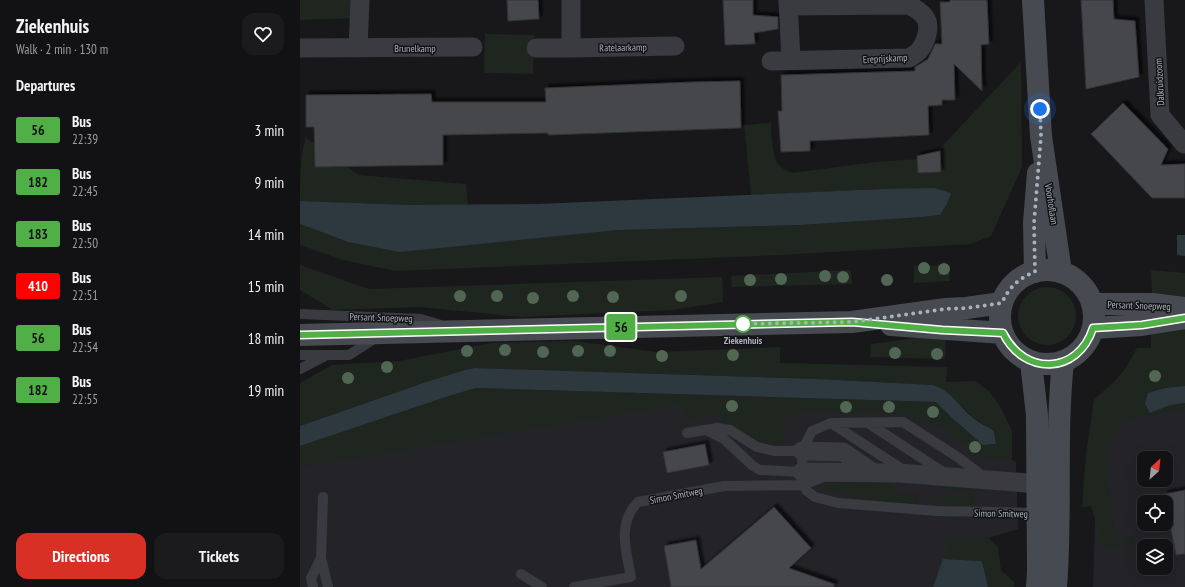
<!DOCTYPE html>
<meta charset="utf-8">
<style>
body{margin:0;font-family:"PT Sans Narrow",sans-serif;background:#1b1b1d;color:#f1f3f6;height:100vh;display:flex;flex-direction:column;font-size:15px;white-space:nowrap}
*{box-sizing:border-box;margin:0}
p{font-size:13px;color:#9c9ea0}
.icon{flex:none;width:22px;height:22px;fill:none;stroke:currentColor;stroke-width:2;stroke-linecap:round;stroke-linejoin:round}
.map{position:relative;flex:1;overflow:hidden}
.side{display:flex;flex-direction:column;background:#121214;width:300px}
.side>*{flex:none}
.badge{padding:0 8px;border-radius:3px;font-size:14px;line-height:26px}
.needle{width:26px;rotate:27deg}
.fabs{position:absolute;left:837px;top:451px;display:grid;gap:8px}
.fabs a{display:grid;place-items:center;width:36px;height:36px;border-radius:8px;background:#121214;box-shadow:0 4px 16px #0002,0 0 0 1px #313234;font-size:20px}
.you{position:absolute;width:20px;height:20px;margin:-10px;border:3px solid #fff;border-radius:50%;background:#1a73e8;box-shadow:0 0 0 6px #1a73e833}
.map>.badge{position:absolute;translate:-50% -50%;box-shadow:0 0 0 2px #fff}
h2{padding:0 16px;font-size:15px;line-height:36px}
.round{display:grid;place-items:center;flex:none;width:42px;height:42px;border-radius:12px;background:#1b1b1d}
.head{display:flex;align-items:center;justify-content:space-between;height:68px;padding:0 16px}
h1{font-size:19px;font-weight:700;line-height:30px}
.button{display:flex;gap:8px;margin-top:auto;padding:8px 16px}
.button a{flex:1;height:46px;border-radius:12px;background:#d93025;color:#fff;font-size:16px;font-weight:700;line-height:46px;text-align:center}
.button a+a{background:#1b1b1d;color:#f1f3f6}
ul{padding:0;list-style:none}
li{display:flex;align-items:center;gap:12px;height:52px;padding:0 16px}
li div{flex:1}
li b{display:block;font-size:15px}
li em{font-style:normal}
li .badge{min-width:44px;font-weight:700;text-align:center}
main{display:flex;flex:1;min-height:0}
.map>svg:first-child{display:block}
</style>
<main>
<section class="side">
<div class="head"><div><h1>Ziekenhuis</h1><p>Walk · 2 min · 130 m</p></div><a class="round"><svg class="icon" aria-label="heart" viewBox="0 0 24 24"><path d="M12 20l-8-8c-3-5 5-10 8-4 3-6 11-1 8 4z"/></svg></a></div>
<h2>Departures</h2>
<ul>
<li><span class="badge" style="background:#50af46;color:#111">56</span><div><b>Bus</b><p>22:39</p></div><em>3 min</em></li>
<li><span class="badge" style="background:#50af46;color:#111">182</span><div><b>Bus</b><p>22:45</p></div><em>9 min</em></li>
<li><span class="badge" style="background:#50af46;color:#111">183</span><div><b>Bus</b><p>22:50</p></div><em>14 min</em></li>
<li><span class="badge" style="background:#f00;color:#fff">410</span><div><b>Bus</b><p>22:51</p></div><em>15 min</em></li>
<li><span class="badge" style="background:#50af46;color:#111">56</span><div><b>Bus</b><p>22:54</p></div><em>18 min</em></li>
<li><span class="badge" style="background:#50af46;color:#111">182</span><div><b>Bus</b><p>22:55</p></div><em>19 min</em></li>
</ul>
<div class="button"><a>Directions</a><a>Tickets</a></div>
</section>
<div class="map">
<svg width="885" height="587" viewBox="0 0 885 587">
<defs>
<filter id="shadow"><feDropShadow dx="3.5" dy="-3.5" stdDeviation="1" flood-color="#0009"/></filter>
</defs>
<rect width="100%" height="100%" fill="#18181b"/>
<path fill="#242428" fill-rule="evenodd" d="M885 367V587H793L798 431ZM844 458H866V480H844ZM844 502H866V524H844ZM844 546H866V568H844Z
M191 397 612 409 716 462 718 529 651 549 638 587H0V452Z"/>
<path fill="#1e261f" d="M0 0H57L58 18 0 20Z
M185 34 234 35 233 74 184 73Z
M721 62 722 167 691 236 671 244 480 255 96 271 43 260 0 245V224L48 242 318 230 501 225 622 217 640 215 583 189 451 195 444 123 445 125 471 123C471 132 473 158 478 164 482 169 487 171 492 173L575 162 631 158Z
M6 138 59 175 166 184 168 205H111L0 201C0 182 0 155 6 138Z
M0 265 69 289 422 277 423 302 373 310 221 317 120 307 33 310 0 290Z
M649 265 650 281 614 283V266Z
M551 270 552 284 432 287 431 276Z
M851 270 885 273V299L852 298Z
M718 316a29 29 0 1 1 58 0a29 29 0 1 1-58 0Z
M885 326V386L865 388 850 412 870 405 885 403V409L836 417 822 423 805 452 815 539 833 536 834 544 804 549 791 506 782 507 786 454 794 399 813 383 825 369 837 348H851V331Z
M646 334 645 359 570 357 571 344Z
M274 341 357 352 480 347V363L647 367 646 382 676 381 690 392 700 406 712 431V459L685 458 625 418 621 426 606 416 599 414 502 412C483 416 483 427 483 444L461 443 420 417 408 415 384 420 382 404 0 467V446L152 395 176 388 636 402 651 417 683 445H692L696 444 694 431 674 418 663 408 632 385 518 379 174 368 165 370 129 381 0 426V383L32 365 99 361 191 343Z
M547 477 594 478V492L618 494 617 504 564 500 522 487V484Z
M644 482 683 484V491L643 489Z
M632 495 674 497 673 507 632 504Z
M688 537 698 547 701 570 714 582V587H688L682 561 643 559 650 538Z"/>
<path fill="#2e383f" d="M634 188 651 193 647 204 640 215 622 217 501 225 318 230 100 252 48 242 0 224V201L111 205 238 204 583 189Z
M877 235H885V256L877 255Z
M174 368 518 379 633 385C651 391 658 405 672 417 679 423 687 426 694 431L696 444 683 445 651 417 636 402 176 388 152 395 0 446V426L129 381 165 370Z
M885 386V403L870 405 850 413 845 404 848 393 865 388Z
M643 559 682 561 688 587H633Z"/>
<path fill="#45464b" stroke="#323237" filter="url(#shadow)" d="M207 0H238L239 19 208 21Z
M423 0H453V15L478 17V29L454 33 455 44 425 45Z
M650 0H687L689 44 681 45 682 91 654 64 655 100H642V105L628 106 629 135 510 141V151L481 152 478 111H482L481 75 615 71V67L628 59 635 44H642L640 2H650Z
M781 0H813L814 19 835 21 839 77 786 89Z
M440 81 441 128 248 135V133L143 135V165L15 167 14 127H6V95L131 94 132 102H246L245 88 393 82Z
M823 103 868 149 861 165 885 164V198H852L791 134Z
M640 151 641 172 618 173 617 156Z
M405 444 409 465 367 473 363 452Z
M885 490V554L876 555 864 494Z
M474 507 511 548 489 568 534 584V587H371L364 546 396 540 401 569Z"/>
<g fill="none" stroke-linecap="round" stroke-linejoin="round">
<path stroke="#393b40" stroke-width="10" d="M0 314 121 319 141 325
M0 355H49L77 337
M0 369 25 356
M531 423 605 471
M568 423 646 474
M406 430 424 439 453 466 460 470 502 472
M387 433 417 428 430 430 457 447 474 451H502
M684 477 659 458 603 422 531 423 512 431 502 451 503 485 507 491 515 497 538 503 637 511 740 513
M23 497 21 558 28 587
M221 574 242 587
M13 587 11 578 21 558
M274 587 331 577C326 551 317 523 338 502L424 486 503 485 523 477"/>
<path stroke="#393b40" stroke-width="19" d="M271 0V48L375 46
M488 0 491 60
M854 0 860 115 884 144H885
M0 48 173 47
M58 48 60 0
M236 48H271
M471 61 609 58C612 56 616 54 619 51 626 42 632 25 624 16 620 11 614 8 609 5L489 6
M502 451 543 452 572 472
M502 472 599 473 753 485"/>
<path stroke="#474a50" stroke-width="22" d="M733 0 741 136 761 272
M700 317a47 47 0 1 1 94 0a47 47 0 1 1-94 0Z
M735 272 734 223 738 173
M792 304H852L885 308
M591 325 703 333
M793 328 842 325 885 318
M0 335 552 322 646 309 666 308 702 303
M731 362 737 415 738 572 737 587
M756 587C762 512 755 437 763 362"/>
</g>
<g fill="#526654">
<circle cx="624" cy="268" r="6"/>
<circle cx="644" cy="269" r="6"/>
<circle cx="525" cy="276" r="6"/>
<circle cx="543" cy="277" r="6"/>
<circle cx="481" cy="279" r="6"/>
<circle cx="450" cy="280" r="6"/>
<circle cx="587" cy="280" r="6"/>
<circle cx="160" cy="296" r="6"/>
<circle cx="197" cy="296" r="6"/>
<circle cx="273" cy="296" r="6"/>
<circle cx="381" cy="296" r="6"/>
<circle cx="313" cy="297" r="6"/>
<circle cx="233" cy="298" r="6"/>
<circle cx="205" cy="350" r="6"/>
<circle cx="167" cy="351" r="6"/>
<circle cx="278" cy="351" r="6"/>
<circle cx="310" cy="351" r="6"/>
<circle cx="243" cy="352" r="6"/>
<circle cx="595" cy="353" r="6"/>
<circle cx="637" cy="354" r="6"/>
<circle cx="433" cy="355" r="6"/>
<circle cx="362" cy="356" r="6"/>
<circle cx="87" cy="367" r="6"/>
<circle cx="855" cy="376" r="6"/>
<circle cx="48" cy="378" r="6"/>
<circle cx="432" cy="406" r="6"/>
<circle cx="546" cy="407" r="6"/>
<circle cx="589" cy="407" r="6"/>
<circle cx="633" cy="412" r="6"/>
<circle cx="675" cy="447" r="6"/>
</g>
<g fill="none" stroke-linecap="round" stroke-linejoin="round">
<g stroke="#fff" stroke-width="9">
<path id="line" d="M0 335 552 322 642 330 703 333C724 376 778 375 793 328L842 325 885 318"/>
</g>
<use href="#line" stroke="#50af46" stroke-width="6"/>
<path stroke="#abb0ba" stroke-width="4" stroke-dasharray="0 7.2" d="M443 324H442L552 322 646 309 666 308 702 303C709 287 719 278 735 272L734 223 741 136 740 109"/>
</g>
<circle fill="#fff" stroke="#50af46" stroke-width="2" cx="443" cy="324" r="8"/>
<g text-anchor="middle" stroke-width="3" stroke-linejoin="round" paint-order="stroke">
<g font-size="10" fill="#abb0ba" stroke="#131316">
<text transform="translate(323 47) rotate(-1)" y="4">Ratelaarkamp</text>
<text x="115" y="52">Brunelkamp</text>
<text transform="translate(585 58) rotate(-3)" y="4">Ereprijskamp</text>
<text transform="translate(859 82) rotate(-93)" y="4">Dalkruidzoom</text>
<text transform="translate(752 204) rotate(81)" y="4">Voorhoflaan</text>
<text transform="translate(839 305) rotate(2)" y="4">Persant Snoepweg</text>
<text transform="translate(81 317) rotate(2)" y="4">Persant Snoepweg</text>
<text transform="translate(376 495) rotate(-11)" y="4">Simon Smitweg</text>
<text transform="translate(701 513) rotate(1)" y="4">Simon Smitweg</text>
</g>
<g font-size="10" font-weight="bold" fill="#abb0ba" stroke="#131316">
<text x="443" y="344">Ziekenhuis</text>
</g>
</g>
</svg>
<div class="fabs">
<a><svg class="needle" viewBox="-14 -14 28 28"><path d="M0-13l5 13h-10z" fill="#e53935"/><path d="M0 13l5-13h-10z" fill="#9c9ea0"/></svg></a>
<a><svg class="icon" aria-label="locate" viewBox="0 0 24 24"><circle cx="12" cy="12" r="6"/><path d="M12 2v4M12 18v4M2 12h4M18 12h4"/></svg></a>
<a><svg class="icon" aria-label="layers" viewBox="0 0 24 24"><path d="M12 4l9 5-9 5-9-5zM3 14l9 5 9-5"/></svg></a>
</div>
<div class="you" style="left:740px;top:109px"></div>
<b class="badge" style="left:321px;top:327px;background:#50af46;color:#111">56</b>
</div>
</main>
